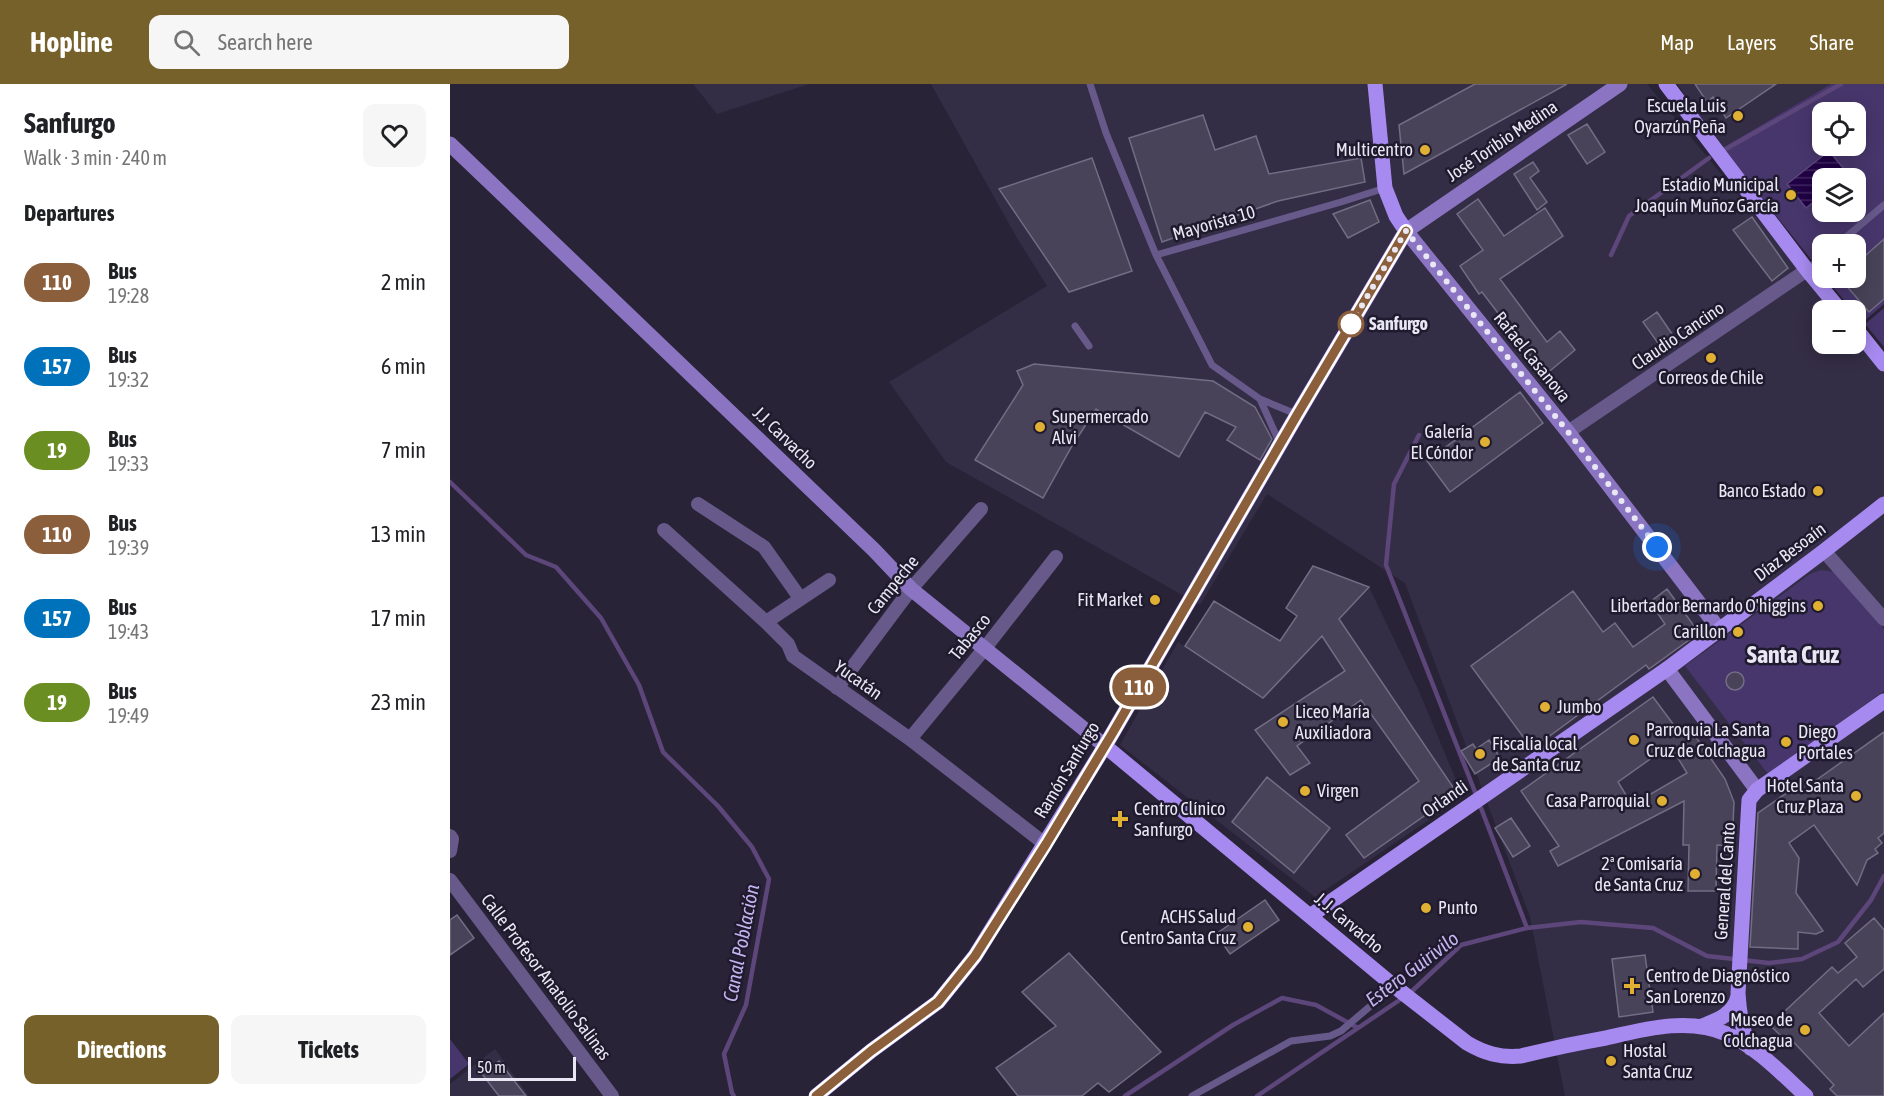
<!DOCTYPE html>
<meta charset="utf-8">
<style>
body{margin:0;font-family:"Asap Condensed",sans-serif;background:#f6f6f6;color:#202124;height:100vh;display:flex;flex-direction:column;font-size:22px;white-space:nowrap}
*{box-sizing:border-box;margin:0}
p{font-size:20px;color:#757577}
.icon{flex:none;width:33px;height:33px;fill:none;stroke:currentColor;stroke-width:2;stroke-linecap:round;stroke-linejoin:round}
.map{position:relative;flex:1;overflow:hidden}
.sheet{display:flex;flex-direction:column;background:#fff;width:450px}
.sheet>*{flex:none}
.badge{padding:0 12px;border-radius:20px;font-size:21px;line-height:39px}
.controls{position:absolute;left:1362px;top:18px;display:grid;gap:12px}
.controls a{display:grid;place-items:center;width:54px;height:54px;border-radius:12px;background:#fff;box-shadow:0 3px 15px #0003;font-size:30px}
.scale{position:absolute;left:18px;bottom:15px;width:108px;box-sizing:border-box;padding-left:6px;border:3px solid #e9e7f4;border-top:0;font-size:16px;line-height:21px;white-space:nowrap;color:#e9e7f4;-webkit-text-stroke:4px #1f1a2d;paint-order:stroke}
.you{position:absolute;width:30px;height:30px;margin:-15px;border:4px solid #fff;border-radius:50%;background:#1a73e8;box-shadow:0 0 0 9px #1a73e833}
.map>.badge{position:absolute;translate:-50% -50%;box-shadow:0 0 0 3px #fff}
h2{padding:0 24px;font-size:22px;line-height:54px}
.round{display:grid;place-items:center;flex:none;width:63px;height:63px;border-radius:12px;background:#f6f6f6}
.overview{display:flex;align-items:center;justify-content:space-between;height:102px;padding:0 24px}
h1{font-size:28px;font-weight:700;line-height:45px}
.primary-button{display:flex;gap:12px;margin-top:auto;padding:12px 24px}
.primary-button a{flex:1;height:69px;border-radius:12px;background:#76612b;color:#fff;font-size:24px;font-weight:700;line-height:69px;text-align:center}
.primary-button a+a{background:#f6f6f6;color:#202124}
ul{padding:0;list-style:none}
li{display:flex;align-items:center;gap:18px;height:84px;padding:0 24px}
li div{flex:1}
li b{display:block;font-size:22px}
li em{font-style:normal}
li .badge{min-width:66px;font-weight:700;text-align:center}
header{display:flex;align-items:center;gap:36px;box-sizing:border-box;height:84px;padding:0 30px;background:#76612b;color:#fff}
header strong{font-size:28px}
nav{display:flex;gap:33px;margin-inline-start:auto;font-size:21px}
.search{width:420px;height:54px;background:#f6f6f6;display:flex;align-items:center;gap:15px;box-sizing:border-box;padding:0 21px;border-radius:12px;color:#757577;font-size:22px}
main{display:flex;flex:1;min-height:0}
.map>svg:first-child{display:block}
</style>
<header>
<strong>Hopline</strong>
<div class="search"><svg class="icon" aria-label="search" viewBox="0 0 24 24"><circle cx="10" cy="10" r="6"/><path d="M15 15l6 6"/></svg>Search here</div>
<nav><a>Map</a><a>Layers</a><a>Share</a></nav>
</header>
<main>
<section class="sheet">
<div class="overview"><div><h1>Sanfurgo</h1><p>Walk · 3 min · 240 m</p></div><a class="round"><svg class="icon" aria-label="heart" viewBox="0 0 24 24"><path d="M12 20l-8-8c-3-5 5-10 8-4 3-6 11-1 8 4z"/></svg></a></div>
<h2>Departures</h2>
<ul>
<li><span class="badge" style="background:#8b5e3c;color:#fff">110</span><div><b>Bus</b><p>19:28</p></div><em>2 min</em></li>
<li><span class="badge" style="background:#0072bc;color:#fff">157</span><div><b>Bus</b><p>19:32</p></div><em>6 min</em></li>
<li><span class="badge" style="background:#6b8e23;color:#fff">19</span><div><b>Bus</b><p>19:33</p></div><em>7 min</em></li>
<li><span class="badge" style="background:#8b5e3c;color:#fff">110</span><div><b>Bus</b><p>19:39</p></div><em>13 min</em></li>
<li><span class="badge" style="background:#0072bc;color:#fff">157</span><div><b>Bus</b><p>19:43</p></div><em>17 min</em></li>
<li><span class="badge" style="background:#6b8e23;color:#fff">19</span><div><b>Bus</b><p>19:49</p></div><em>23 min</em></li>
</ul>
<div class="primary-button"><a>Directions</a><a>Tickets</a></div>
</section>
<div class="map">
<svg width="1434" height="1012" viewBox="0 0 1434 1012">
<defs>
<pattern id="water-rules" width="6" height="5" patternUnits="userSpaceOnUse" patternTransform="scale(1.5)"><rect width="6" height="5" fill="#200145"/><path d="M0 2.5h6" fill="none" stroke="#402660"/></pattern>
</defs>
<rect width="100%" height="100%" fill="#292337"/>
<path fill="#342d46" d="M243 0H359L267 30Z
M481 0H1197L1383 226H1372V260H1406V254L1434 289V1012H1115L1080 833 955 499 817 410 750 521 496 378 439 298 597 202 567 154Z
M1227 0H1381L1272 64Z
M919 503 969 607 1013 713 865 813 670 661 728 558 813 614Z
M45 965 79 1012H0V1000Z"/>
<path fill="#47366c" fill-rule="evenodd" d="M1381 0H1434V220L1412 239 1406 231V226H1402L1376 194H1406V160H1372V189L1272 64ZM1372 28H1406V62H1372ZM1372 94H1406V128H1372Z
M1434 224V263L1415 240Z
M1371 486 1385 488 1434 545V607L1318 690 1235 582 1360 490Z
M0 955 19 980 0 995Z"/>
<path fill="url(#water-rules)" stroke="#5c467a" stroke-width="1.5" d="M1379 67 1398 90 1393 94H1372V111L1356 124 1337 100Z"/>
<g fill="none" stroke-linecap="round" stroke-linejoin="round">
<path stroke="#5c467a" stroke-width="4.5" d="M1274 66 1391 0
M1161 171 1179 132 1259 74
M969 351 944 400 936 481 1025 708
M0 398 76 471 106 483 151 534 189 601 213 668 268 722 302 763 319 795 296 921 274 970 282 1009 284 1012
M1031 724 1077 844
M675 1012 783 941 832 914 866 921 908 944
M807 1012 960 909 1011 861 1077 844 1131 838 1203 844 1257 872 1319 879 1352 875 1388 858 1421 816 1434 792"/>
</g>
<path fill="#484358" stroke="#726d84" stroke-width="1.5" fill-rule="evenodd" d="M1025 0H1117L954 90 949 41Z
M1245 0H1326L1276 34 1263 13 1257 18Z
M753 31 765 66 806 52 819 90 911 74 915 98 828 117 712 158 679 54Z
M1137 40 1155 68 1137 80 1118 51Z
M642 74 682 187 619 208 549 105Z
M1083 78 1089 87 1080 94 1097 118 1087 126 1064 90Z
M1028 115 1054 152 1095 124 1113 152 1050 195 1097 258 1110 247 1125 266 1095 291 1032 208 1029 210 1010 182 1033 166 1007 130Z
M920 116 929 138 898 154 883 130Z
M1302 133 1338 184 1322 197 1283 146Z
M1434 155V215L1419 228 1394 199 1400 194H1406V180Z
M1207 228 1229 260 1215 269 1193 238Z
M584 280 763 297 805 323 822 355 810 376 777 356 786 343 755 328 729 373 646 325 622 362 593 414 525 376 573 301 567 287Z
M1070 308 1093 339 1000 408 977 377Z
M863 482 919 503 889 535 1007 709 914 774 896 751 969 697 911 616 847 662 860 679 840 691 805 646 895 587 872 552 813 614 735 562 764 517 830 557 847 532 836 524Z
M1217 505 1242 539 1245 546 1243 553 1199 585 1196 581 1082 665 1021 582 1123 507 1153 548 1165 539 1183 563 1215 540 1200 518Z
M1276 597a9 9 0 1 1 18 0a9 9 0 1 1-18 0Z
M1203 613 1232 652 1241 646 1275 695 1284 718 1282 762 1267 761 1266 807H1238L1239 761H1233L1234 717 1108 782 1100 767 1109 762 1071 707ZM1220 661 1237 689 1182 721 1168 698Z
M1434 648V749L1428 754 1432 759 1425 765 1428 769 1417 776 1407 801 1364 741 1339 759 1349 774 1346 809 1373 847 1366 850 1348 848V865L1300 863 1308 729 1358 694 1362 699Z
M1039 656 1050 674 1025 690 1011 667 1023 660 1026 665Z
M817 693 880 744 844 789 782 738Z
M1061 734 1080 762 1063 773 1045 744Z
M815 816 829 836 780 870 766 850Z
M7 831 24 854 0 871V836Z
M1424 834 1434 846V885L1413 903 1406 895 1369 929 1399 962 1434 929V1012H1387L1380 1005 1384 1001 1337 951 1333 954 1320 941 1382 883 1388 889 1407 873 1395 859Z
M619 869 711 968 659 1008 648 999 632 1012H568L546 984 606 942 572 908Z
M1195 871 1203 928 1169 933 1162 875Z
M49 977 76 1012H49L32 990Z"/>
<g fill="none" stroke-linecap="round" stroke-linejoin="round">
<path stroke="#675a8b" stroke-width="7" d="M640 0 656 49 706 171
M1388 160 1434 121
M1357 186 1372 173
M625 242 639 262
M810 315 846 330
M830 360 810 315 762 281 706 171 891 118 935 104
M742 1012 841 957 880 952 891 947 944 902"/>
<path stroke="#675a8b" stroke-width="14" d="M1118 348 1357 186
M248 420 314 463 350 514
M214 446 316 538 338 560 343 572 460 655 595 760
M1374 467 1434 535
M316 538 379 496
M387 604 461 505 531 425
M460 655 535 564 606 473
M0 752 2 755 0 767
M0 796 162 1012"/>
<path stroke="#8b75c3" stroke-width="15" d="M1170 0 956 147 1118 348 1269 545
M0 60 424 466 461 505 655 662
M1217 585 1307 706"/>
<path stroke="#a78aef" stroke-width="15" d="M1216 0 1357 186 1390 226
M1406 245 1434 280
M655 662 944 902 1017 959C1034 969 1050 974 1071 972 1099 965 1127 959 1156 954 1195 945 1238 933 1277 950 1307 963 1332 990 1356 1012
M860 832 1217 585 1374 467 1434 420
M1252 942C1268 936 1284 930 1288 912
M1300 964C1292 946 1289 928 1288 909L1299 716 1307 706 1434 617
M366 1012 421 967 488 918 525 872 655 662 847 331 956 147 946 132 935 104 925 0"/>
</g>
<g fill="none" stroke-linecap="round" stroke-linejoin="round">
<g stroke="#fff" stroke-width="14">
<path id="line" d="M366 1012 421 967 488 918 525 872 596 760 662 650 847 331 956 147"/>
</g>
<use href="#line" stroke="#8b5e3c" stroke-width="9"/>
<path stroke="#e9e7f4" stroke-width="6" stroke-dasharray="0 10.8" d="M901 240 956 147 1118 348 1207 463"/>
</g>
<g fill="#e0b034" stroke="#1f1a2d" stroke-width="2">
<circle cx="1288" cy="32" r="6"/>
<circle cx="975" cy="66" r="6"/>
<circle cx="1341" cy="111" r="6"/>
<circle cx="1261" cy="274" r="6"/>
<circle cx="590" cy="343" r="6"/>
<circle cx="1035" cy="358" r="6"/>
<circle cx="1368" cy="407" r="6"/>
<circle cx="705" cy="516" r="6"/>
<circle cx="1368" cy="522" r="6"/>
<circle cx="1288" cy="548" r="6"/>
<circle cx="1095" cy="623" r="6"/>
<circle cx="833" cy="638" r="6"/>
<circle cx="1184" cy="656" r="6"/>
<circle cx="1336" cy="658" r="6"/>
<circle cx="1030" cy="670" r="6"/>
<circle cx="855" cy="707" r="6"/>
<circle cx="1406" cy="712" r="6"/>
<circle cx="1212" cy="717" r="6"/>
<path d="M667 726h6v6h6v6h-6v6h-6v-6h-6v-6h6z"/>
<circle cx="1245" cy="790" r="6"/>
<circle cx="976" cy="824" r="6"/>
<circle cx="798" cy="843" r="6"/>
<path d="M1179 893h6v6h6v6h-6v6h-6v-6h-6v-6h6z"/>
<circle cx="1355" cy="946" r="6"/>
<circle cx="1161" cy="977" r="6"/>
</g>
<circle fill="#fff" stroke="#8b5e3c" stroke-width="3" cx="901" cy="240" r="12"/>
<g text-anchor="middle" stroke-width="5" stroke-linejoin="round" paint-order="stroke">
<g font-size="18" fill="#e9e7f4" stroke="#1f1a2d" text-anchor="end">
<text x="1276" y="28">Escuela Luis<tspan x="1276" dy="21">Oyarzún Peña</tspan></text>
<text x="963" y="72">Multicentro</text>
<text x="1329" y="107">Estadio Municipal<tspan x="1329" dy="21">Joaquín Muñoz García</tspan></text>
<text x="1261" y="300" text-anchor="middle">Correos de Chile</text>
<text x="602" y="339" text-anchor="start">Supermercado<tspan x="602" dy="21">Alvi</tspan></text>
<text x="1023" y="354">Galería<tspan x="1023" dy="21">El Cóndor</tspan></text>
<text x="1356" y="413">Banco Estado</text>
<text x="693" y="522">Fit Market</text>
<text x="1356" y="528">Libertador Bernardo O'higgins</text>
<text x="1276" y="554">Carillon</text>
<text x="1107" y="629" text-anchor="start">Jumbo</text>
<text x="845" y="634" text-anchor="start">Liceo María<tspan x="845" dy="21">Auxiliadora</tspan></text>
<text x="1196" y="652" text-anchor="start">Parroquia La Santa<tspan x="1196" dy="21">Cruz de Colchagua</tspan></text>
<text x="1348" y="654" text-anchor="start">Diego<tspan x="1348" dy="21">Portales</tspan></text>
<text x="1042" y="666" text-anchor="start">Fiscalía local<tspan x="1042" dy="21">de Santa Cruz</tspan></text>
<text x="1394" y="708">Hotel Santa<tspan x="1394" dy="21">Cruz Plaza</tspan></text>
<text x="867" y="713" text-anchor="start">Virgen</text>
<text x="1200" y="723">Casa Parroquial</text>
<text x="684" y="731" text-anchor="start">Centro Clínico<tspan x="684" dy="21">Sanfurgo</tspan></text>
<text x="1233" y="786">2ª Comisaría<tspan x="1233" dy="21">de Santa Cruz</tspan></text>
<text x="988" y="830" text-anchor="start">Punto</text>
<text x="786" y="839">ACHS Salud<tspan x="786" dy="21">Centro Santa Cruz</tspan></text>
<text x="1196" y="898" text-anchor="start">Centro de Diagnóstico<tspan x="1196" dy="21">San Lorenzo</tspan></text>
<text x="1343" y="942">Museo de<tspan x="1343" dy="21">Colchagua</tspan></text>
<text x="1173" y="973" text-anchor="start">Hostal<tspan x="1173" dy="21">Santa Cruz</tspan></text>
</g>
<g font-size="18" fill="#e9e7f4" stroke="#1f1a2d">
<text transform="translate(1052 57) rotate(-34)" y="6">José Toribio Medina</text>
<text transform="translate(764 139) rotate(-16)" y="6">Mayorista 10</text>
<text transform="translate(1228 252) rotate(-34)" y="6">Claudio Cancino</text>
<text transform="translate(1082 273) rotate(51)" y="6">Rafael Casanova</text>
<text transform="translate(335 354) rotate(44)" y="6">J.J. Carvacho</text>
<text transform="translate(1340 468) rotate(-37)" y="6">Díaz Besoaín</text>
<text transform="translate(443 501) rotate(-51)" y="6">Campeche</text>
<text transform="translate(520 553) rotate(-51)" y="6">Tabasco</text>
<text transform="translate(408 596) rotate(35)" y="6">Yucatán</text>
<text transform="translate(617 686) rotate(-59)" y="6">Ramón Sanfurgo</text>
<text transform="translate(995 715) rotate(-35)" y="6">Orlandi</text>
<text transform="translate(1275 797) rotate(-86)" y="6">General del Canto</text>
<text transform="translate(899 839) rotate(40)" y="6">J. J. Carvacho</text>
<text transform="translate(96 893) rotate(53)" y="6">Calle Profesor Anatolio Salinas</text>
</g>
<g font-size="18" font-weight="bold" fill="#e9e7f4" stroke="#1f1a2d" text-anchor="start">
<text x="919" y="246">Sanfurgo</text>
</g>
<g font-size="20" font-style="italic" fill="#c3b4f0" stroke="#1f1a2d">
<text transform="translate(291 859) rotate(-79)" y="7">Canal Población</text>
<text transform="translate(962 885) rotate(-37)" y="7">Estero Guirivilo</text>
</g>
<g font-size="24" font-weight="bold" fill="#e9e7f4" stroke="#1f1a2d">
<text x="1343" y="579">Santa Cruz</text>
</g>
</g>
</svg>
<div class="controls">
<a><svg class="icon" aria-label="locate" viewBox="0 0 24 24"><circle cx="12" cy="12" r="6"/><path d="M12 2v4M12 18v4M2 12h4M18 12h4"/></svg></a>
<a><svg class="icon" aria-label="layers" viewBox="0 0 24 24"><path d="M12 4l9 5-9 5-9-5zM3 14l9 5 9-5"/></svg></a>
<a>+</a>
<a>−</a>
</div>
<div class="scale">50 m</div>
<div class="you" style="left:1207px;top:463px"></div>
<b class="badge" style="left:689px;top:603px;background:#8b5e3c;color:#fff">110</b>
</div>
</main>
